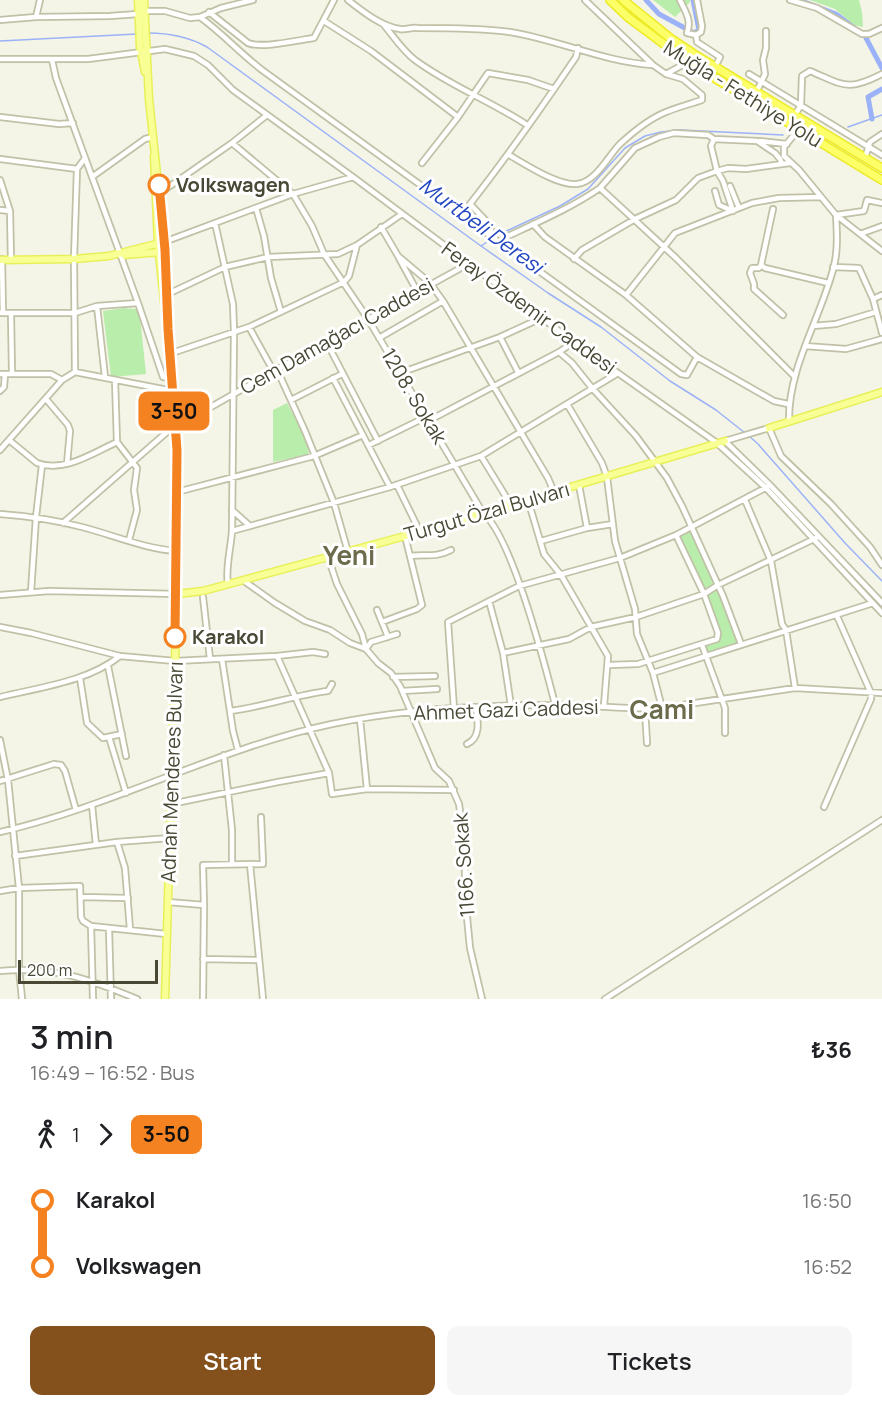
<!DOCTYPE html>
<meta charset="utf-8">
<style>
body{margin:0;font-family:Manrope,sans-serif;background:#f6f6f6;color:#202124;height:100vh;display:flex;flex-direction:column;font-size:22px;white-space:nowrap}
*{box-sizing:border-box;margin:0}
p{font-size:20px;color:#757577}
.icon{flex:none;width:33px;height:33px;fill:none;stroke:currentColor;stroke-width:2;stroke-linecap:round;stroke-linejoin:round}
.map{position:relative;height:999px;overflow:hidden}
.side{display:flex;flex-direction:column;background:#fff;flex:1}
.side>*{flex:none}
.badge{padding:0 12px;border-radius:9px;font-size:21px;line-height:39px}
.scale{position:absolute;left:18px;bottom:15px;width:140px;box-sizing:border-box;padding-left:6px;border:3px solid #484835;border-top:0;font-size:16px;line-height:21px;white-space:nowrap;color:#484835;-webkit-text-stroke:4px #fff;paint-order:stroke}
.map>.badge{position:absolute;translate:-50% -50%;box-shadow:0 0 0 3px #fff}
.legs{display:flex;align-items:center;gap:9px;height:66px;padding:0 30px;font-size:20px}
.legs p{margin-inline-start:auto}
.head{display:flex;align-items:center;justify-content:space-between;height:102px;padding:0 30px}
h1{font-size:33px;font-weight:600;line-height:45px}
.action{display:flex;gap:12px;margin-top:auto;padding:12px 30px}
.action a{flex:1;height:69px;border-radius:12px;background:#84501c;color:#fff;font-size:24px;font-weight:600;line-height:69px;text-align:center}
.action a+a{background:#f6f6f6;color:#202124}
ul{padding:0 30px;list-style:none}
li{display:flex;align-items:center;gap:21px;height:66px;font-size:22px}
li i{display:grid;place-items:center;width:9px;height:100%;margin:0 8px;background:currentColor}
li i::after{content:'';width:15px;height:15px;margin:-8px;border:4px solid;border-radius:50%;background:#fff}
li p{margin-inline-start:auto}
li:first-child i{background:linear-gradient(#0000 50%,currentColor 0)}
li:last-child i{background:linear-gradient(currentColor 50%,#0000 0)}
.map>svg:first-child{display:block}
</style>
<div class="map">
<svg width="882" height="999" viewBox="0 0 882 999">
<rect width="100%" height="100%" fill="#f4f5e6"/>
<path fill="#b8edab" d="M653 0H690V2L675 17Z
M810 0H859L862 12 863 27 854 25 835 9Z
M124 308 136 309 140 317 146 374 111 377 103 311Z
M287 403 306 439 309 454 273 462V410Z
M692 527 741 644 706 656 702 645 718 637 704 594 676 535Z"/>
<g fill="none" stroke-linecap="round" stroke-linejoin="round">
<path stroke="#9cb2f8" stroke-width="1.5" d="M148 33C168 33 189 37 207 47L481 246 548 293 601 327 670 381 716 410 745 433
M0 41 137 34
M848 127 882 115
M496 236 560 206 588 189 625 148 645 136 661 132 681 130 783 135
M481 246 490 240
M749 436 758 444 845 543 882 581"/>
<path stroke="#9cb2f8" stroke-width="5" d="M646 0 659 14 694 33 699 30 693 0
M799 0 836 14 853 27
M866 38 882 68
M872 119 868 97 882 89"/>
<g stroke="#c1c1a8" stroke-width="8">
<path id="minor" d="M348 0C362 11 382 27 400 29 406 30 412 27 418 28 449 28 480 28 510 32 559 40 604 62 653 65
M680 0C685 11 692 20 687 33L696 35
M790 0 817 8 862 34H869L882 28
M209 12 248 43C261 49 299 40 314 38L334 0
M36 17 40 0
M200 17C222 33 240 53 262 70L681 374 687 375 697 357
M0 20 36 17 110 16 138 14 145 11H165L190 18 200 17 221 8 253 0
M324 21 371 51 458 117
M384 25C394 37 403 51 415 60 450 86 491 101 527 125
M696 35 697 42 720 57 715 67
M696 35 701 32 702 26 697 0
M0 59H88L165 49 194 56 208 65 233 90 353 177 574 342 717 443 766 488 882 613
M52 60 56 78 138 303 163 377 172 379
M666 74 688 62
M749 74 882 155
M756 93 765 74 763 60 766 48V31
M795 115 801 105 802 76 810 71C844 85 847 92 882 74
M0 117 59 124 73 123
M799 129 784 147V156L799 170 836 215 882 251
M760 141 787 144
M232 143 293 194 312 226 324 254 368 319 483 513C512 537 545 665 555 704
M509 155C525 164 558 186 577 184 596 182 608 156 620 144 633 132 651 118 666 112 678 107 690 104 702 100V95L683 79 666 74 653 65 585 0
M865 158 870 142 882 134
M0 159 77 169
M422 163 458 117 488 73 528 80 554 89
M92 177 145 139 153 137
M0 180 10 211 11 259
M730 186 739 208
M600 188 676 258 795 377
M715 191 719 205 733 211
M160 193 232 143 267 115
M256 208 264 236 271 278 281 312
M773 209 761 265 765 268 828 283
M0 210 10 211
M733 211 723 181 717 171 728 168 746 169 790 163
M836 215 864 211 867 200 882 203
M215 223 233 304 234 331 232 531C231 547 225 570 228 584
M533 224 545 237 626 295 697 357 774 401 788 404
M381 227 398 256 430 283 443 301 548 478 554 492
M860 234 882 226
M490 236 491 226 470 204C507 157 542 107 576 57L578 48
M164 242 293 194 353 177
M500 243 506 237C538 222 571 208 600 188L635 148 659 137 674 133 708 135 714 139 757 141 775 153 780 159 782 164
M399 258 417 291
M2 259 3 313
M574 259 582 250 635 219 676 200 698 178 717 171 711 146 714 139
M761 265 759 268H752L750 273 754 284V289L783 315
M833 267 859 268 873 299 882 333
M168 294 225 267 268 257 338 254 357 245 402 214
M626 295 675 233 752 203 779 198 821 197
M873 299 882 295
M97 306 105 377
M0 313H75L97 306 138 303
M11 314 12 373
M813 326 836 324 876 312
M249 327 270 365 279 374 305 431 334 503 348 552
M500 337 518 372
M379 338 443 301
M326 341 378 441
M805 346 846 349 882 339
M559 352 572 363 592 388 636 436 667 478 682 506 723 596 741 644
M169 354 249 327 344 282 349 276 357 245
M75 372 74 259 77 169 85 158
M400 373 500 337 537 320 540 316
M0 374H51L62 380 75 372 173 391
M333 378 390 487
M115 380 117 442 137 468 134 490 137 510 129 540
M0 391 4 387 5 374
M46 399 68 425 70 431 67 464
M291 400 342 374
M567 404 602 463 607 477 615 541 635 609 637 634 653 673 662 708
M428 421 559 352 574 342
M789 421C788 367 821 318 834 266 838 249 837 233 836 215
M9 440 37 463C64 473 93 453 117 442
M369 445 426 417
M0 450 62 380
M481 456 511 505
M397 485 420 532
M579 485 587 528
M177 492 314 456 363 435
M528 500 544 554 561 575 608 656 604 706
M745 500 771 561 782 624 786 630 795 688
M232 510 250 526
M0 514C28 516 55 520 82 527 113 535 145 549 177 551
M63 523 167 432 276 370 468 264
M232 531 390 487 481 456 618 373
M541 541 587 528 613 524
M410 556C425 554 436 558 451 550
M328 557 337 584 362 634 366 649
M882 565 870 547 831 504 781 456 769 428 725 441 770 485 882 603
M244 581 275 603 305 621 330 630 350 643 366 649 378 663 391 673 400 686 435 768 449 781 459 804 464 840 466 907 470 948 482 999
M31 592 36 517 42 465
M0 595 49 591 177 594
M203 597 210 659
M489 601 503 653 511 706
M377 610 388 637
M382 622 417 609 422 605 405 536
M0 627 31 633 120 656
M702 645 725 708V733
M366 649 371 642 397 634
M503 653 569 639 591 627 636 617 704 594 718 585 816 538
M277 656 329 773 332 794 367 789 454 790
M222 659 233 731 238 750
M609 665 638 664 717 639 718 633 704 594 676 535
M108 666 126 756
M653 673 873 603
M393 677 435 676
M80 678 87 723 103 738 122 734
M402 691 437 689
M0 697C41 687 87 682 120 656L175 661 277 656 313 652 325 654
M454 709 448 622 519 586 620 558 676 535 767 487
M645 709 647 743
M230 711C263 707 295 695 328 691L332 684
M360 719 367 789
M109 737 126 793
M0 740 8 780 19 888V969L22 999
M467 744C481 738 478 721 476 708
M224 755 232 830V864
M0 781 54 764 61 765 65 771 76 810
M171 804 278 782 329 773
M92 805 96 845
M824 807 871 699V693L837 616
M0 832C114 806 218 748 332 724 404 709 480 705 553 705 589 704 626 710 662 708L795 688 882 693
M117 842 125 868 130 929
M15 856 117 842 170 838
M250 864 263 999
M0 891 19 888 80 886 81 917 83 921 91 926 166 934
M81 897 128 898
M168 902 204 905
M91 926 93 999
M109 929 111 999
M203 959 258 960
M0 971C54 966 89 979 137 999
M203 999 204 905 203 865 263 864 261 817
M605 999 882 820"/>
</g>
<g stroke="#e8f059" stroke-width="9">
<path id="major" d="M138 0 140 47 145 72
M144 0 149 99 165 250 168 329 177 450V594L165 999
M154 156 158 244 165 310
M124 255 161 252
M0 260 74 259 109 256 160 243
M769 428 882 392
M177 594 203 591 420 532 725 441"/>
</g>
<g stroke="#edea28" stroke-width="10">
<path id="highway" d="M610 0 629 18 688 62 882 180
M623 0 670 38 694 54 882 168"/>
</g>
<use href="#minor" stroke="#fff" stroke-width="4.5"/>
<use href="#major" stroke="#f8ff95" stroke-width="6"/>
<use href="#highway" stroke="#fcff67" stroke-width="7"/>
</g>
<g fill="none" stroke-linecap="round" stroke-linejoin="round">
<g stroke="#fff" stroke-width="14">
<path id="line-1" d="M159 185 165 250 168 329 177 450 175 637"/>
</g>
<use href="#line-1" stroke="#f58220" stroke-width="9"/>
</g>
<g fill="#fff" stroke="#f58220" stroke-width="3">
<circle cx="159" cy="185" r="10"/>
<circle cx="175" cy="637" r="10"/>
</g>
<g text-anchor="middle" stroke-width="6" stroke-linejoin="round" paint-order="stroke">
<g font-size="20" fill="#484835" stroke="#fff">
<text transform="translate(743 94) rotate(32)" y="7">Muğla - Fethiye Yolu</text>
<text transform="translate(529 308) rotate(36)" y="7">Feray Özdemir Caddesi</text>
<text transform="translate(337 336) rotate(-29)" y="7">Cem Damağacı Caddesi</text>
<text transform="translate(414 396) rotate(59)" y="7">1208. Sokak</text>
<text transform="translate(487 512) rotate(-16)" y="7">Turgut Özal Bulvarı</text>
<text transform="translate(506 710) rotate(-2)" y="7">Ahmet Gazi Caddesi</text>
<text transform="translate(172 772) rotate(-88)" y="7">Adnan Menderes Bulvarı</text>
<text transform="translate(464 865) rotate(-94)" y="7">1166. Sokak</text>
</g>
<g font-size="20" font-weight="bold" fill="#484835" stroke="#fff" text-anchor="start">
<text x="176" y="192">Volkswagen</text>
<text x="192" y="644">Karakol</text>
</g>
<g font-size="21" font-style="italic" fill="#2246c0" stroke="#fff">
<text transform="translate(481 226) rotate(36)" y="7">Murtbeli Deresi</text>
</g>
<g font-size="26" font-weight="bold" fill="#6c6b4b" stroke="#fff">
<text x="349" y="565">Yeni</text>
<text x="662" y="719">Cami</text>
</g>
</g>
</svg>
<div class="scale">200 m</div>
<b class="badge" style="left:174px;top:411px;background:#f58220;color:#111">3-50</b>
</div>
<section class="side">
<div class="head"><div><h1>3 min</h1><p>16:49 – 16:52 · Bus</p></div><b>₺36</b></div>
<div class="legs"><svg class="icon" aria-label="walk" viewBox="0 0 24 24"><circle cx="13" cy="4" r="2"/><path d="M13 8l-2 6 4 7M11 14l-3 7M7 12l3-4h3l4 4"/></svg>1<svg class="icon" aria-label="forward" viewBox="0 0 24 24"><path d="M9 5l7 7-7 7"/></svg><b class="badge" style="background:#f58220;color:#111">3-50</b></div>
<ul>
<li><i style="color:#f58220"></i><b>Karakol</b><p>16:50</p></li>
<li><i style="color:#f58220"></i><b>Volkswagen</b><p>16:52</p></li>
</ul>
<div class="action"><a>Start</a><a>Tickets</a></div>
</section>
